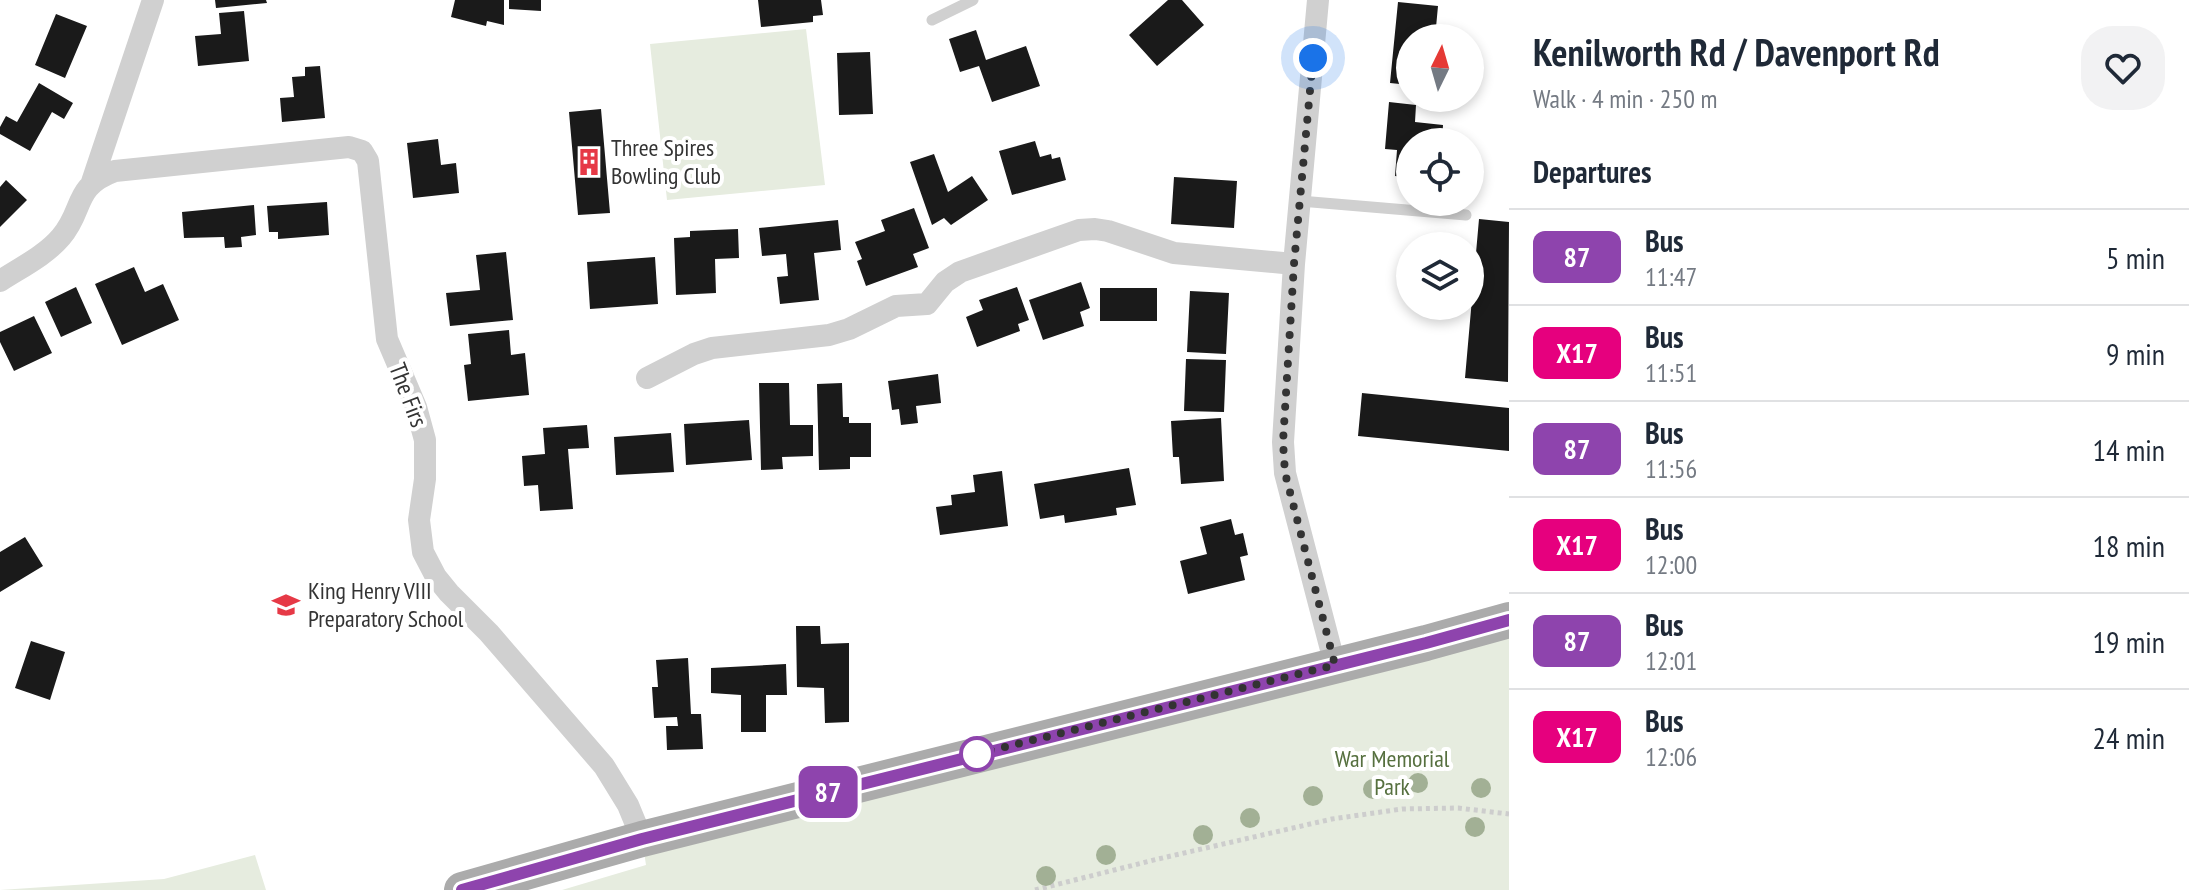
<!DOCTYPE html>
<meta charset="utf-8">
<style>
body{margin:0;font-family:"PT Sans Narrow",sans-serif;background:#f2f2f3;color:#1f2937;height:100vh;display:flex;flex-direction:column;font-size:30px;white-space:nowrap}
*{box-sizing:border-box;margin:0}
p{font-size:26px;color:#747a83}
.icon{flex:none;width:44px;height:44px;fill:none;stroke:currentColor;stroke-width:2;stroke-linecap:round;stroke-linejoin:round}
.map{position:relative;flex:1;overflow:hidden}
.side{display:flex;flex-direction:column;background:#fff;width:680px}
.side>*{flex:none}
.badge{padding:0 16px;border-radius:12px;font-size:28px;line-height:52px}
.needle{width:52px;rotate:5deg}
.controls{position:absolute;left:1396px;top:24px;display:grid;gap:16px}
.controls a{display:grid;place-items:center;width:88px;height:88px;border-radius:50%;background:#fff;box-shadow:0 4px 12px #0003;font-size:40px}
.you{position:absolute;width:40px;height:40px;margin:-20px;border:6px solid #fff;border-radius:50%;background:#1a73e8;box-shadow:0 0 0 12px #1a73e833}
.map>.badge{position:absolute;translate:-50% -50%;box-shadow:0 0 0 4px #fff}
h2{padding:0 24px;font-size:30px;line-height:72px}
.round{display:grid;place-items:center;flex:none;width:84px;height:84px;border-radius:32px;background:#f2f2f3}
.summary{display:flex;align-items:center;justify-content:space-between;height:136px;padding:0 24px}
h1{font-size:38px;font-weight:800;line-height:60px}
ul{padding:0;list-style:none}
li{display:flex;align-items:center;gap:24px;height:96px;padding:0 24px;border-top:2px solid #e0e1e3}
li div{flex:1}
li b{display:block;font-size:30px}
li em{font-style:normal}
li .badge{min-width:88px;font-weight:700;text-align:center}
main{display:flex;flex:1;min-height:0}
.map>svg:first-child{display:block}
</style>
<main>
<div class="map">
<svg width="1509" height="890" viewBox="0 0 1509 890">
<rect width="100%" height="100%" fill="#fff"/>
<path fill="#e6ecdf" d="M806 29 825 185 667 200 650 44Z
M1509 620V890H562L646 865 642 839Z
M255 855 266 890H0L164 879Z"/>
<path fill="#1a1a1a" d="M215 0H266L267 3 216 8Z
M455 0H504V25L487 21 486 26 451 17Z
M509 0H541V11L509 9Z
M758 0H821L823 15 813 16V22L761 27Z
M1168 0H1182L1204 25 1157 66 1129 35Z
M1398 2 1438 6 1435 38H1410V85L1390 83Z
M244 11 249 61 198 66 195 36 221 34 219 13Z
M56 14 87 26 65 78 35 65Z
M976 30 986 60 1026 46 1040 86 992 102 979 66 960 72 949 39Z
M870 52 873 114 839 115 837 53Z
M320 66 325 118 282 122 280 98 294 97 292 77 305 76V67Z
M39 83 73 103 64 119 52 112 30 151 0 134V127L6 116 17 122Z
M1389 102 1416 105 1415 122 1443 125 1442 142H1410V178L1395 176 1397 150 1385 149Z
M601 109 610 213 578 215 569 112Z
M438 139 441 165 456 163 459 193 413 198 407 143Z
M1035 141 1040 157 1051 154 1052 159 1060 157 1066 180 1012 195 999 151Z
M934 154 948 192 972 176 988 200 951 225 944 218 932 225 910 162Z
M1174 177 1237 181 1234 228 1171 224Z
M6 180 27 200 0 227V187Z
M327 202 329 235 278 239V232H269L267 206Z
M254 205 256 235 241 237 242 247 225 248 224 237 184 238 182 212Z
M914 208 929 248 913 254 918 267 866 286 857 261 862 259 855 242 885 231 881 220Z
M1479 219 1509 222 1508 382 1465 378Z
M838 220 841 250 814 253 819 300 780 304 777 277 788 276 786 254 762 256 759 228Z
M738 229 739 258 715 259 716 293 676 295 674 238 690 237V231Z
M506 252 513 320 450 326 446 293 480 290 476 255Z
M655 257 658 304 590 309 587 262Z
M134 267 145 292 163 284 179 320 122 345 95 284Z
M1081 282 1090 308 1080 312 1084 326 1043 340 1029 300Z
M76 287 92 323 61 337 45 302Z
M1017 287 1029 320 1018 324 1020 331 977 347 966 317 983 310 979 300Z
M1100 288H1157V321H1100Z
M1190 291 1229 293 1226 354 1187 352Z
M34 316 52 353 14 371 0 342V332Z
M509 330 511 355 525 353 529 395 468 401 464 365 471 364 468 334Z
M1186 359 1226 360 1224 412 1184 411Z
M938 374 941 403 916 406 918 423 901 425 899 409 892 410 888 381Z
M759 383H789L790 425H813V456L782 457 783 469 761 470Z
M842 383 843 417H849V423H871V457H850V469L819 470 817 384Z
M1362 393 1509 408V451L1358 436Z
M1221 418 1224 481 1181 484 1179 457H1173L1171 421Z
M749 420 752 460 686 465 684 424Z
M587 425 589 448 568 449 573 509 540 511 538 485 524 486 522 456 545 454 543 428Z
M671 433 674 472 616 475 614 437Z
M1129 468 1136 505 1116 508 1117 515 1065 523 1064 515 1040 519 1034 484Z
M1002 471 1008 526 940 535 936 507 952 505 951 495 975 492 973 475Z
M1231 519 1235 535 1243 533 1248 555 1240 557 1245 580 1188 594 1180 561 1207 554 1200 527Z
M25 537 43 566 0 592V552Z
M796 626H820L821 644 849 643V722L825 723 824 688 797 687Z
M31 641 65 652 50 700 15 688Z
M688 658 691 714H701L703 749 667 750 666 726H678L677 717 654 718 652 687H658L656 660Z
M786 664 787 695H766V732H741V695L711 693V668Z"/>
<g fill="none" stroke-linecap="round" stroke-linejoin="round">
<path stroke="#cdcdcd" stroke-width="5" stroke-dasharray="4 4" stroke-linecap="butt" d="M1035 890 1158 859 1332 819 1402 809 1458 808 1509 814"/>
<path stroke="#d0d0d0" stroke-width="11" d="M932 20 973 0
M1300 201 1466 215"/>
<path stroke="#d0d0d0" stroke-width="22" d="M1318 0 1294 264 1283 442 1285 473 1335 665
M92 182 153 0
M0 281C20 268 46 255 61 237 85 209 72 187 115 171L349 147 362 151 368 161 387 339 416 407 425 440V479L419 520 423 552 436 577 449 593 489 633 604 766 628 805 642 839
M647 378 694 354 712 348 829 335 849 329 896 306 927 304 945 282 960 272 1079 230 1095 229 1108 231 1174 253 1294 264"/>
<path stroke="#ababab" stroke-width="36" d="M462 890 642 839 1426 643 1509 620"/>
</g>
<g fill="#a2b095">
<circle cx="1418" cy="783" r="10"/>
<circle cx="1481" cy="788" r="10"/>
<circle cx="1373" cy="789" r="10"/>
<circle cx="1313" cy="796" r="10"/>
<circle cx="1250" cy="818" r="10"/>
<circle cx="1475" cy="827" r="10"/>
<circle cx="1203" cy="835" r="10"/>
<circle cx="1106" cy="855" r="10"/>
<circle cx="1046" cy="876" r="10"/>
</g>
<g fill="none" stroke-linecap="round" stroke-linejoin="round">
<g stroke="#fff" stroke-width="18">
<path id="line" d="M462 890 642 839 1426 643 1509 620"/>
</g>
<use href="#line" stroke="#8e44ad" stroke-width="12"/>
<path stroke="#333" stroke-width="8" stroke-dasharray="0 14.4" d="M977 754 1335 665 1285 473 1283 442 1294 264 1313 58"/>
</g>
<defs>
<g id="building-bare" transform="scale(2.16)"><path d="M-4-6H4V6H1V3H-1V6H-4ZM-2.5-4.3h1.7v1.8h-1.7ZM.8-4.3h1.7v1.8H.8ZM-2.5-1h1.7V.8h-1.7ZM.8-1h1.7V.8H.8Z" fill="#e63946" stroke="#fff" stroke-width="2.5" paint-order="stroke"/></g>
<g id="school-bare" transform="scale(2.16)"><path d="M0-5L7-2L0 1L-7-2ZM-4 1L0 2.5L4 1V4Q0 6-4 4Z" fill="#e63946" stroke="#fff" stroke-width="2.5" paint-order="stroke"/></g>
</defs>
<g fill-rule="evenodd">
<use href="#building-bare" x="589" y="162"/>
<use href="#school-bare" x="286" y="605"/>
</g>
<circle fill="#fff" stroke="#8e44ad" stroke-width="4" cx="977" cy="754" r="16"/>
<g text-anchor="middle" stroke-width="8" stroke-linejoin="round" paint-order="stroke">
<g font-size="24" fill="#333" stroke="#fff" text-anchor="start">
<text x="611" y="156">Three Spires<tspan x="611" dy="28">Bowling Club</tspan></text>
<text x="308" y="599">King Henry VIII<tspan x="308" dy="28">Preparatory School</tspan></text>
</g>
<g font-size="24" fill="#333" stroke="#fff">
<text transform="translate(408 395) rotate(69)" y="8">The Firs</text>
</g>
<g font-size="24" fill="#56703f" stroke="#fff">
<text x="1392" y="767">War Memorial<tspan x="1392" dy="28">Park</tspan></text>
</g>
</g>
</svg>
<div class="controls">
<a><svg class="needle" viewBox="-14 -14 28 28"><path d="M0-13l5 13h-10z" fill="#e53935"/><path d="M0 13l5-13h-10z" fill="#747a83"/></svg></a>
<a><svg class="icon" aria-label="locate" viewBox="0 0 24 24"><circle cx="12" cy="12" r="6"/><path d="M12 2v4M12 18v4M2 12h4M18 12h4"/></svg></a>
<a><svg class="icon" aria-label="layers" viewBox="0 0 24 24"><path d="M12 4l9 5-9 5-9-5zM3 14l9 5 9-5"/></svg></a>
</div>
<div class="you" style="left:1313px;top:58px"></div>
<b class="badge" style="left:828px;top:792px;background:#8e44ad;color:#fff">87</b>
</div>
<section class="side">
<div class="summary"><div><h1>Kenilworth Rd / Davenport Rd</h1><p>Walk · 4 min · 250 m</p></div><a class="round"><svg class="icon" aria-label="heart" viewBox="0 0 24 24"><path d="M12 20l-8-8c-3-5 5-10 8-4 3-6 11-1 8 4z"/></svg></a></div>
<h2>Departures</h2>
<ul>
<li><span class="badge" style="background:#8e44ad;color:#fff">87</span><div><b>Bus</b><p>11:47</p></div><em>5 min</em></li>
<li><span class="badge" style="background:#e6007e;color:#fff">X17</span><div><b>Bus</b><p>11:51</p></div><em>9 min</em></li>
<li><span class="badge" style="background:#8e44ad;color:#fff">87</span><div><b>Bus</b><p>11:56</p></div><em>14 min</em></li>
<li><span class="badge" style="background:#e6007e;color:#fff">X17</span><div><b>Bus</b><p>12:00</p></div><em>18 min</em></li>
<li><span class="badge" style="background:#8e44ad;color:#fff">87</span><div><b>Bus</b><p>12:01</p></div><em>19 min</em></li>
<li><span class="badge" style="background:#e6007e;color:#fff">X17</span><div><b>Bus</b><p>12:06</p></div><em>24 min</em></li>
</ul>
</section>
</main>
